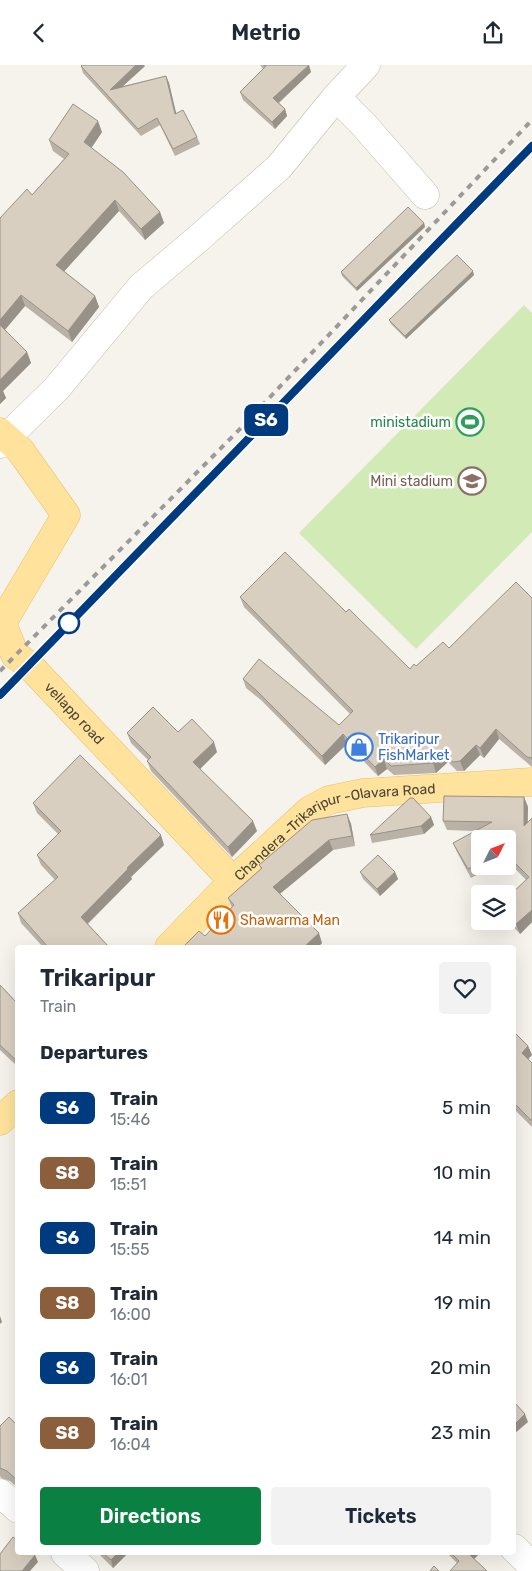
<!DOCTYPE html>
<style>
body{margin:0;font-family:Rubik,sans-serif;background:#f2f2f3;color:#1f2937;height:100vh;display:flex;flex-direction:column;font-size:19px;white-space:nowrap}
*{box-sizing:border-box;margin:0}
p{font-size:16px;color:#747a83}
.icon{flex:none;width:28px;height:28px;fill:none;stroke:currentColor;stroke-width:2;stroke-linecap:round;stroke-linejoin:round}
.map{position:relative;flex:1;overflow:hidden}
.panel{position:absolute;left:15px;top:880px;width:501px;height:610px;display:flex;flex-direction:column;background:#fff;border-radius:5px;box-shadow:0 5px 20px #0002}
.panel>*{flex:none}
.badge{padding:0 10px;border-radius:8px;font-size:18px;line-height:32px}
.needle{width:32px;rotate:48deg}
.buttons{position:absolute;left:471px;top:765px;display:grid;gap:10px}
.buttons a{display:grid;place-items:center;width:45px;height:45px;border-radius:5px;background:#fff;box-shadow:0 5px 20px #0002;font-size:25px}
.map>.badge{position:absolute;translate:-50% -50%;box-shadow:0 0 0 2px #fff}
h2{padding:0 25px;font-size:19px;line-height:45px}
.round{display:grid;place-items:center;flex:none;width:52px;height:52px;border-radius:5px;background:#f2f2f3}
.overview{display:flex;align-items:center;justify-content:space-between;height:85px;padding:0 25px}
h1{font-size:24px;font-weight:600;line-height:38px}
.action{display:flex;gap:10px;margin-top:auto;padding:10px 25px}
.action a{flex:1;height:58px;border-radius:5px;background:#0b8043;color:#fff;font-size:20px;font-weight:600;line-height:58px;text-align:center}
.action a+a{background:#f2f2f3;color:#1f2937}
ul{padding:0;list-style:none}
li{display:flex;align-items:center;gap:15px;height:65px;padding:0 25px}
li div{flex:1}
li b{display:block;font-size:19px}
li em{font-style:normal}
li .badge{min-width:55px;font-weight:700;text-align:center}
header{display:flex;justify-content:space-between;align-items:center;height:65px;padding:0 25px;background:#fff;font-size:22px;font-weight:600}
.map>svg:first-child{display:block}
</style>
<header><svg class="icon" aria-label="back" viewBox="0 0 24 24"><path d="M15 5l-7 7 7 7"/></svg>Metrio<svg class="icon" aria-label="share" viewBox="0 0 24 24"><path d="M12 15V3M7 8l5-5 5 5M5 13v7h14v-7"/></svg></header>
<div class="map">
<svg width="532" height="1506" viewBox="0 0 532 1506">
<rect width="100%" height="100%" fill="#f6f3ec"/>
<path fill="#d2eab5" d="M524 240 532 248V467L416 584 299 468Z"/>
<g fill="none" stroke-linecap="round" stroke-linejoin="round">
<g stroke="#c2bbae" stroke-width="29">
<path id="minor" d="M336 32 363 59 425 130
M0 379 57 323 141 222 200 172 279 102 336 32 366 0
M0 1428 18 1444
M514 1483 532 1501
M65 1488 85 1506"/>
</g>
<g stroke="#e6c16a" stroke-width="29">
<g id="major">
<path id="s1" d="M0 367 20 385 66 450 2 558 15 590 29 600 233 816"/>
<path id="s2" d="M169 882 233 816 310 745 329 735 363 728 532 717"/>
<path d="M0 1056 18 1039"/>
</g>
</g>
<use href="#minor" stroke="#fff" stroke-width="28"/>
<use href="#major" stroke="#ffe39c" stroke-width="28"/>
<path stroke="#9a9a9a" stroke-width="4" stroke-dasharray="6 6" stroke-linecap="butt" d="M0 606 237 367 532 55
M0 629 532 81"/>
</g>
<path fill="#bab2a6" d="M260 0H308L311 7 279 38 285 44 287 51 275 64 243 35 240 27 263 4Z
M81 1H145L123 21 166 11 169 18 176 49 197 72 200 79 175 91 160 60 141 71 83 8Z
M102 67 91 83 160 147 164 158 145 175 119 146 64 206 95 231 99 242 72 277 25 241 5 265 27 287 31 298 3 326 6 333 0 339V153L32 130 64 94 53 86 49 75Z
M424 158 425 162 357 226 342 211 341 207Z
M474 210 406 274 391 259 389 255Z
M240 532 346 547 410 604 416 601 449 583 532 533V702L499 674 484 693 480 690 464 706H457L448 697 436 708 394 710 387 704 378 711 347 679 325 700 261 635 246 623 243 614 339 660 350 649 244 542Z
M178 667 217 687 200 704 257 766 232 792 151 706 147 696 148 695 131 678 127 668Z
M524 732 528 742V758L532 753V857L520 869 508 856V832L526 815 508 796V774H480V801H493L471 813 457 787 453 778 476 766 447 765 443 756Z
M33 738 164 780 131 812 132 814 88 859 109 882H43L21 858 18 848 55 815 41 800 37 790 58 769 37 748Z
M347 749 351 759 355 781 333 785 280 829 322 878 318 882H183L205 871 232 843 228 833 261 804 259 800Z
M431 752 434 760 424 769 372 778 370 770Z
M360 807H395L398 814 380 831 363 814Z
M0 920 18 939V1002L0 985Z
M514 967 528 981 532 990 528 994 532 998V1062L514 1044Z
M0 1361H18V1423L10 1416 1 1413 0 1411Z
M98 1488H128L113 1503Z
M447 1488H480L474 1494 457 1498Z"/>
<path fill="#979187" d="M136 0H144L145 1 112 31 110 25Z
M309 0 311 7 276 40 273 33Z
M166 11 169 18 178 56 175 49Z
M285 44 287 51 275 64 272 57Z
M98 56 102 67 88 88 84 77Z
M115 135 119 146 60 211 56 200Z
M160 147 164 158 145 175 141 164Z
M424 158 425 162 357 226 356 223Z
M473 206 474 210 406 274 405 271Z
M21 230 25 241 2 268 0 264V255Z
M95 231 99 242 72 277 68 266Z
M27 287 31 298 3 326 6 333 0 339V315Z
M496 664 499 674 484 693 480 683Z
M343 669 347 679 325 700 322 691Z
M214 677 217 687 197 707 193 697Z
M476 680 480 690 464 706 460 696Z
M445 687 448 697 436 708 433 698Z
M384 694 387 704 378 711 375 702Z
M524 732 528 742 527 770 524 761Z
M347 749 351 759 355 781 352 771Z
M431 752 434 760 424 769 421 761Z
M253 756 257 766 232 792 228 782Z
M161 770 164 780 131 812 132 814 85 861 81 852 127 803Z
M329 775 333 785 276 832 273 822Z
M395 807 398 814 380 831 377 824Z
M532 845V857L520 869 516 859Z
M319 868 322 878 318 882H304Z
M528 981 532 990 525 997 522 988Z
M0 1251 2 1257 0 1259Z
M525 1349 528 1357 514 1369V1360Z
M118 1488H128L113 1503 111 1495Z
M471 1488H480L472 1496 469 1489Z
M35 1490 38 1497 30 1506H22Z"/>
<path fill="#d8cfc1" stroke="#979187" d="M82 0H136L110 25 166 11 175 49 183 45 197 72 173 84 157 53 138 64 81 1Z
M264 0H309L273 33 285 44 272 57 240 27 266 1Z
M73 39 98 56 84 77 123 107 160 147 141 164 115 135 56 200 95 231 68 266 21 230 0 255V153L27 124 32 130 69 89 49 75Z
M408 142 424 158 356 223 341 207Z
M457 190 473 206 405 271 389 255Z
M0 260 27 287 0 315Z
M285 487 346 547 349 544 410 604 414 599 416 601 443 577 449 583 516 517 532 533V693L527 692 496 664 480 683 476 680 460 696 453 697 445 687 433 698 391 701 384 694 375 702 343 669 322 691 257 626 243 614 259 594 339 660 353 646 240 532Z
M153 642 178 667 192 654 214 677 193 697 253 756 228 782 147 696 151 692 127 668Z
M80 690 161 770 127 803 128 804 81 852 109 882H48L18 848 58 812 37 790 61 766 33 738Z
M444 731 524 732V761L532 753V845L516 859 508 850V832L529 812 508 791V774H480V798L468 804 453 778 492 757 443 756Z
M410 733H413L431 752 421 761 370 770Z
M347 749 352 771 329 775 273 822 319 868 304 882H183L199 866 205 871 234 840 228 833 262 803 259 800 312 755Z
M378 790 395 807 377 824 360 807Z
M0 920 17 938 15 941 18 943V997L0 980Z
M514 967 528 981 522 988 532 998V1056L514 1038Z
M514 1337 525 1349 514 1360Z
M9 1352 18 1361V1416L7 1406 0 1403V1361Z
M13 1472 18 1476V1488H32L35 1490 22 1506H0V1489Z
M103 1488H118L111 1495Z
M451 1488H471L469 1489 487 1506H450L459 1496Z
M434 1501 439 1506H430Z"/>
<g fill="none" stroke-linecap="round" stroke-linejoin="round">
<g stroke="#fff" stroke-width="11">
<path id="line" d="M0 630 532 81"/>
</g>
<use href="#line" stroke="#003b80" stroke-width="8"/>
</g>
<defs>
<g id="stadium-ring" transform="scale(1.4375)"><circle r="9.5" fill="#fff" stroke="#2e9e5b" stroke-width="1.5"/><path d="M0-5a6.5 5 0 1 0 0 10a6.5 5 0 1 0 0-10ZM-3.5-1.8h7v3.6h-7Z" fill="#2e9e5b"/></g>
<g id="school-ring" transform="scale(1.4375)"><circle r="9.5" fill="#fff" stroke="#8d6e63" stroke-width="1.5"/><path d="M0-5L7-2L0 1L-7-2ZM-4 1L0 2.5L4 1V4Q0 6-4 4Z" fill="#8d6e63"/></g>
<g id="shop-ring" transform="scale(1.4375)"><circle r="9.5" fill="#fff" stroke="#3f7fe0" stroke-width="1.5"/><path d="M-5-2.5h2.3a2.7 3.5 0 0 1 5.4 0H5L5.5 6h-11ZM-1.5-2.5h3a1.5 2.3 0 0 0-3 0Z" fill="#3f7fe0"/></g>
<g id="restaurant-ring" transform="scale(1.4375)"><circle r="9.5" fill="#fff" stroke="#e8710a" stroke-width="1.5"/><path d="M-5-6h1v4h1v-4h1v4h1v-4h1v5L-1.5 .5V6h-2V.5L-5-1ZM5-6V6H3V1.5H1.5Q1.5-4 5-6Z" fill="#e8710a"/></g>
</defs>
<g fill-rule="evenodd">
<use href="#stadium-ring" x="470" y="357"/>
<use href="#school-ring" x="472" y="416"/>
<use href="#shop-ring" x="359" y="682"/>
<use href="#restaurant-ring" x="221" y="855"/>
</g>
<circle fill="#fff" stroke="#003b80" stroke-width="2.5" cx="69" cy="558" r="10"/>
<g text-anchor="middle" stroke-width="5" stroke-linejoin="round" paint-order="stroke">
<g font-size="14" fill="#27864d" stroke="#fff" text-anchor="end">
<text x="451" y="362">ministadium</text>
</g>
<g font-size="14" fill="#785e54" stroke="#fff" text-anchor="end">
<text x="453" y="421">Mini stadium</text>
</g>
<g font-size="14" fill="#4b4439" stroke="#fff">
<text dy="5" stroke="none"><textPath href="#s1" startOffset="350">vellapp road</textPath></text>
<text dy="5" stroke="none"><textPath href="#s2" startOffset="211">Chandera -Trikaripur -Olavara Road</textPath></text>
</g>
<g font-size="14" fill="#366cbe" stroke="#fff" text-anchor="start">
<text x="378" y="679">Trikaripur<tspan x="378" dy="16">FishMarket</tspan></text>
</g>
<g font-size="14" fill="#c56008" stroke="#fff" text-anchor="start">
<text x="240" y="860">Shawarma Man</text>
</g>
</g>
</svg>
<div class="buttons">
<a><svg class="needle" viewBox="-14 -14 28 28"><path d="M0-13l5 13h-10z" fill="#e53935"/><path d="M0 13l5-13h-10z" fill="#747a83"/></svg></a>
<a><svg class="icon" aria-label="layers" viewBox="0 0 24 24"><path d="M12 4l9 5-9 5-9-5zM3 14l9 5 9-5"/></svg></a>
</div>
<b class="badge" style="left:266px;top:355px;background:#003b80;color:#fff">S6</b>
<section class="panel">
<div class="overview"><div><h1>Trikaripur</h1><p>Train</p></div><a class="round"><svg class="icon" aria-label="heart" viewBox="0 0 24 24"><path d="M12 20l-8-8c-3-5 5-10 8-4 3-6 11-1 8 4z"/></svg></a></div>
<h2>Departures</h2>
<ul>
<li><span class="badge" style="background:#003b80;color:#fff">S6</span><div><b>Train</b><p>15:46</p></div><em>5 min</em></li>
<li><span class="badge" style="background:#8b5e3c;color:#fff">S8</span><div><b>Train</b><p>15:51</p></div><em>10 min</em></li>
<li><span class="badge" style="background:#003b80;color:#fff">S6</span><div><b>Train</b><p>15:55</p></div><em>14 min</em></li>
<li><span class="badge" style="background:#8b5e3c;color:#fff">S8</span><div><b>Train</b><p>16:00</p></div><em>19 min</em></li>
<li><span class="badge" style="background:#003b80;color:#fff">S6</span><div><b>Train</b><p>16:01</p></div><em>20 min</em></li>
<li><span class="badge" style="background:#8b5e3c;color:#fff">S8</span><div><b>Train</b><p>16:04</p></div><em>23 min</em></li>
</ul>
<div class="action"><a>Directions</a><a>Tickets</a></div>
</section>
</div>
